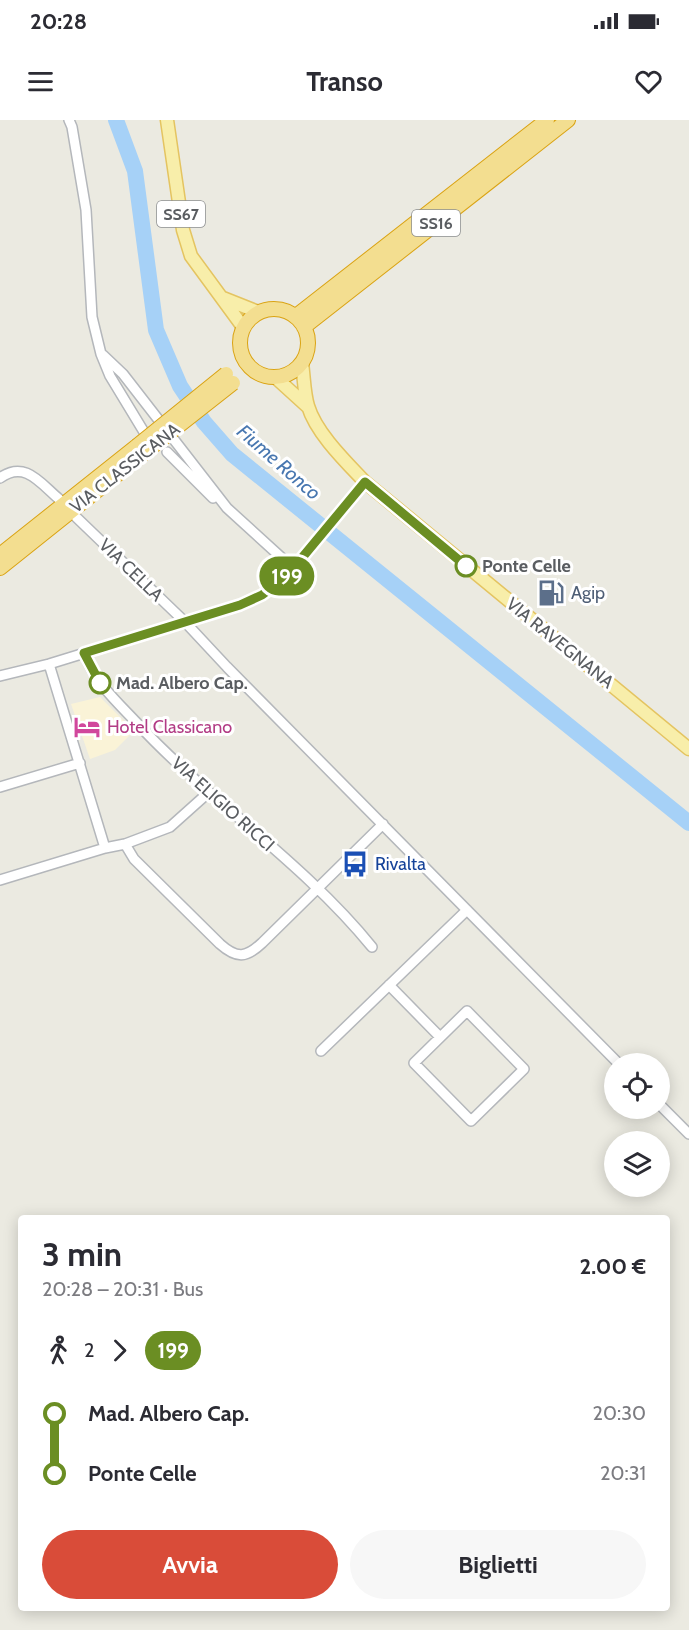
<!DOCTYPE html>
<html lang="it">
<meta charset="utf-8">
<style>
body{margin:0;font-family:Cabin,sans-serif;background:#f7f7f7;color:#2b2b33;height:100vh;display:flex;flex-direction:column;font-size:22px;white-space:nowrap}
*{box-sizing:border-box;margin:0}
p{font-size:20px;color:#7c7c81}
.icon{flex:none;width:33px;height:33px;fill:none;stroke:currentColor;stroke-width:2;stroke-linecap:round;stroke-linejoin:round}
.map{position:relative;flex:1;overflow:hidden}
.drawer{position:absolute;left:18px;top:1095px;width:652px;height:396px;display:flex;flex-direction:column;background:#fff;border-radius:6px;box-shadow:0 3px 15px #0003}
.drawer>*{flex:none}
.badge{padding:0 12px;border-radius:20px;font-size:21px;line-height:39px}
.controls{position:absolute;left:604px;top:933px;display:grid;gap:12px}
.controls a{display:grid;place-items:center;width:66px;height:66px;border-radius:50%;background:#fff;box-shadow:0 3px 15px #0003;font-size:30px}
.map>.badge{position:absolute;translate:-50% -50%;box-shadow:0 0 0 3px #fff}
.legs{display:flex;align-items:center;gap:9px;height:66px;padding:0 24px;font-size:20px}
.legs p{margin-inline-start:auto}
.overview{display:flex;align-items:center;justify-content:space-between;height:102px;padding:0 24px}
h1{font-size:33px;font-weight:800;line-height:45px}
.action{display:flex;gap:12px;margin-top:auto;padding:12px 24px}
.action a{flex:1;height:69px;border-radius:36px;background:#d94c39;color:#fff;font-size:24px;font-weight:800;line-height:69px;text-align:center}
.action a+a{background:#f7f7f7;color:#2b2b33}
ul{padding:0 24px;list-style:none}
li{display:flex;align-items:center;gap:21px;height:60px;font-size:22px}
li i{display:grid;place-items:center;width:9px;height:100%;margin:0 8px;background:currentColor}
li i::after{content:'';width:15px;height:15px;margin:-8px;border:4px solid;border-radius:50%;background:#fff}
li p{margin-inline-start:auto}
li:first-child i{background:linear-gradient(#0000 50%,currentColor 0)}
li:last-child i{background:linear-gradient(currentColor 50%,#0000 0)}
.status{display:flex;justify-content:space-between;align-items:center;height:42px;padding:0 30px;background:#fff;direction:ltr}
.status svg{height:16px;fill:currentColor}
header{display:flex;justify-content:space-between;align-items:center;height:78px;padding:0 24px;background:#fff;font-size:27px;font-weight:800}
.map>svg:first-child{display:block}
</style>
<div class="status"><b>20:28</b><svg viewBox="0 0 49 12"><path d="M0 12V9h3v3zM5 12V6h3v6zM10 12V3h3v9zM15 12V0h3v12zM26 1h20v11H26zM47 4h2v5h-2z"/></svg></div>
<header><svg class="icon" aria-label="menu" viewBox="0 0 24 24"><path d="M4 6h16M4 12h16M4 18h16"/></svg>Transo<svg class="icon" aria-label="heart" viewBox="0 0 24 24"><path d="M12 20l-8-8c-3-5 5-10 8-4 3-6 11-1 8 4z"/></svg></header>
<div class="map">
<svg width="689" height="1510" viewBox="0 0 689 1510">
<rect width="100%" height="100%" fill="#ebeae1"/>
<path fill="#faf3d7" d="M100 577 134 611 115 630 90 639 71 584Z"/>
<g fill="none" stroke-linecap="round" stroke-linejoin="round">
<path stroke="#a6d1f7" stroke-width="16" d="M116 0 135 51 156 210 180 266 204 302 232 334 689 703"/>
<g stroke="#b4b7bb" stroke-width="12">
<path id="minor" d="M69 0 72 7 86 90 92 197 101 234 110 256 147 317
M103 235 123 254 227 388 294 449
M167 332 213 378
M0 358C25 340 40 363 59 379
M76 397 185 502 227 547 619 944
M84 533C94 561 116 581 136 602 210 682 303 742 372 827
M49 544 105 728
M0 556 49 544 205 496 240 485 262 475 286 457 365 362
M0 667 80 643
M125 724 134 739 220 824C237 839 246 838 262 823L383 704
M0 760 105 728 125 724 170 707 208 673
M389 865 440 917
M467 891 524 949 471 1001 414 943Z
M321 931 467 790
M660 985 689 1014"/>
</g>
<g stroke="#e4c461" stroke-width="15">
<path id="major" d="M167 0 183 110 191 136 243 207
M223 178 258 192
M302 243C304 257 304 273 308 286 316 313 346 342 365 362L689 629
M275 257 308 287"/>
</g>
<g stroke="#daa313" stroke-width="16">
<path id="highway" d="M240 223a34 34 0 1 1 68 0a34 34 0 1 1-68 0Z
M296 196 547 0
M304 207 568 0
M0 435 137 326
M0 448 144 333"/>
</g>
<use href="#minor" stroke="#fff" stroke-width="9"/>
<use href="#major" stroke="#f8eeaa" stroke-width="12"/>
<use href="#highway" stroke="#f3de90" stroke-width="14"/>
<g stroke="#daa313" stroke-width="16" stroke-linecap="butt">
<path id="highway-bridge" d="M137 326 226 254
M144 333 233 263"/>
</g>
<use href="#highway-bridge" stroke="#f3de90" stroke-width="14"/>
</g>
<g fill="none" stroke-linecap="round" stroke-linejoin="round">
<g stroke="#fff" stroke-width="14">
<path id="line-1" d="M100 563 84 533 240 485 262 475 286 457 365 362 466 446"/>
</g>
<use href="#line-1" stroke="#6b8e23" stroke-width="9"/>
</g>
<defs>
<g id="fuel-bare" transform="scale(2.07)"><path d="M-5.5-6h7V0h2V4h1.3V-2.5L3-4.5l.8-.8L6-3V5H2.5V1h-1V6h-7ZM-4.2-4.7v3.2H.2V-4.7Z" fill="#5c6f8a" stroke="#fff" stroke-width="2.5" paint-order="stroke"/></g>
<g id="hotel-bare" transform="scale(2.07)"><path d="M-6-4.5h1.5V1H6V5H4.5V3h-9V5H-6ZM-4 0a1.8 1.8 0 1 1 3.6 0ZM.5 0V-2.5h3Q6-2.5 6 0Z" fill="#d1479c" stroke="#fff" stroke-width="2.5" paint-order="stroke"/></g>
<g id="bus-bare" transform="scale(2.07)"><path d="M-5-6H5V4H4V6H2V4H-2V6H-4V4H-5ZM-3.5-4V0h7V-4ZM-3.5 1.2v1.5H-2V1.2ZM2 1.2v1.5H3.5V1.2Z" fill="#1a4fb4" stroke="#fff" stroke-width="2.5" paint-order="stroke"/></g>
</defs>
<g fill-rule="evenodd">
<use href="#fuel-bare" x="551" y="473"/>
<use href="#hotel-bare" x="87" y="607"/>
<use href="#bus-bare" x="355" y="744"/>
</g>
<g fill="#fff" stroke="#6b8e23" stroke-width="3">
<circle cx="466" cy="446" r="10"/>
<circle cx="100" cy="563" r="10"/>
</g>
<g text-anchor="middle" stroke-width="6" stroke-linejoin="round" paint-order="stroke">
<g fill="#fff" stroke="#8c8e90" stroke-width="1.5">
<rect x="157" y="81" width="48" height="26" rx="4.5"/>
<rect x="412" y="90" width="48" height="26" rx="4.5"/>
</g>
<g font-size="16" font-weight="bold" fill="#5a5d61">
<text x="181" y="100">SS67</text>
<text x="436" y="109">SS16</text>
</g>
<g font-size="18" fill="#5a5d61" stroke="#fff">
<text transform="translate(125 348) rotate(-38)" y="6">VIA CLASSICANA</text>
<text transform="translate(131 450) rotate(44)" y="6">VIA CELLA</text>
<text transform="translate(560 523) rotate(39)" y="6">VIA RAVEGNANA</text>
<text transform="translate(223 684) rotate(42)" y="6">VIA ELIGIO RICCI</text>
</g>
<g font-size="18" font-weight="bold" fill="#5a5d61" stroke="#fff" text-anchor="start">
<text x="482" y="452">Ponte Celle</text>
<text x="116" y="569">Mad. Albero Cap.</text>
</g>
<g font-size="18" fill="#4e5e75" stroke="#fff" text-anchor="start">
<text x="571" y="479">Agip</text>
</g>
<g font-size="18" fill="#b23c85" stroke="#fff" text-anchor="start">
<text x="107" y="613">Hotel Classicano</text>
</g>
<g font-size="18" fill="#164399" stroke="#fff" text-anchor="start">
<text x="375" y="750">Rivalta</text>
</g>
<g font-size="20" font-style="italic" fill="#4877b0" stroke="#fff">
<text transform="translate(279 342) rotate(41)" y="7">Fiume Ronco</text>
</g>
</g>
</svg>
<div class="controls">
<a><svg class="icon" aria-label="locate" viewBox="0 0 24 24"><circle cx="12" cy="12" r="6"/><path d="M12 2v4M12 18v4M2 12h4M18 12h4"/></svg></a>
<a><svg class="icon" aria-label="layers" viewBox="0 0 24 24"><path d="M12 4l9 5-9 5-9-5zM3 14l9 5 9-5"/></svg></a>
</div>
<b class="badge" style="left:287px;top:456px;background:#6b8e23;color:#fff">199</b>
<section class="drawer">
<div class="overview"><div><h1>3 min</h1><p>20:28 – 20:31 · Bus</p></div><b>2.00 €</b></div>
<div class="legs"><svg class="icon" aria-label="walk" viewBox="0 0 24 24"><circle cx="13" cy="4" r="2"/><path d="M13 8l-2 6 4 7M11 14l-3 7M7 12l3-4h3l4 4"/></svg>2<svg class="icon" aria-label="forward" viewBox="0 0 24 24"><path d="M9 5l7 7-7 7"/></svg><b class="badge" style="background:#6b8e23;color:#fff">199</b></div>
<ul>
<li><i style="color:#6b8e23"></i><b>Mad. Albero Cap.</b><p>20:30</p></li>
<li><i style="color:#6b8e23"></i><b>Ponte Celle</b><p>20:31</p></li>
</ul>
<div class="action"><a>Avvia</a><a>Biglietti</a></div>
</section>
</div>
